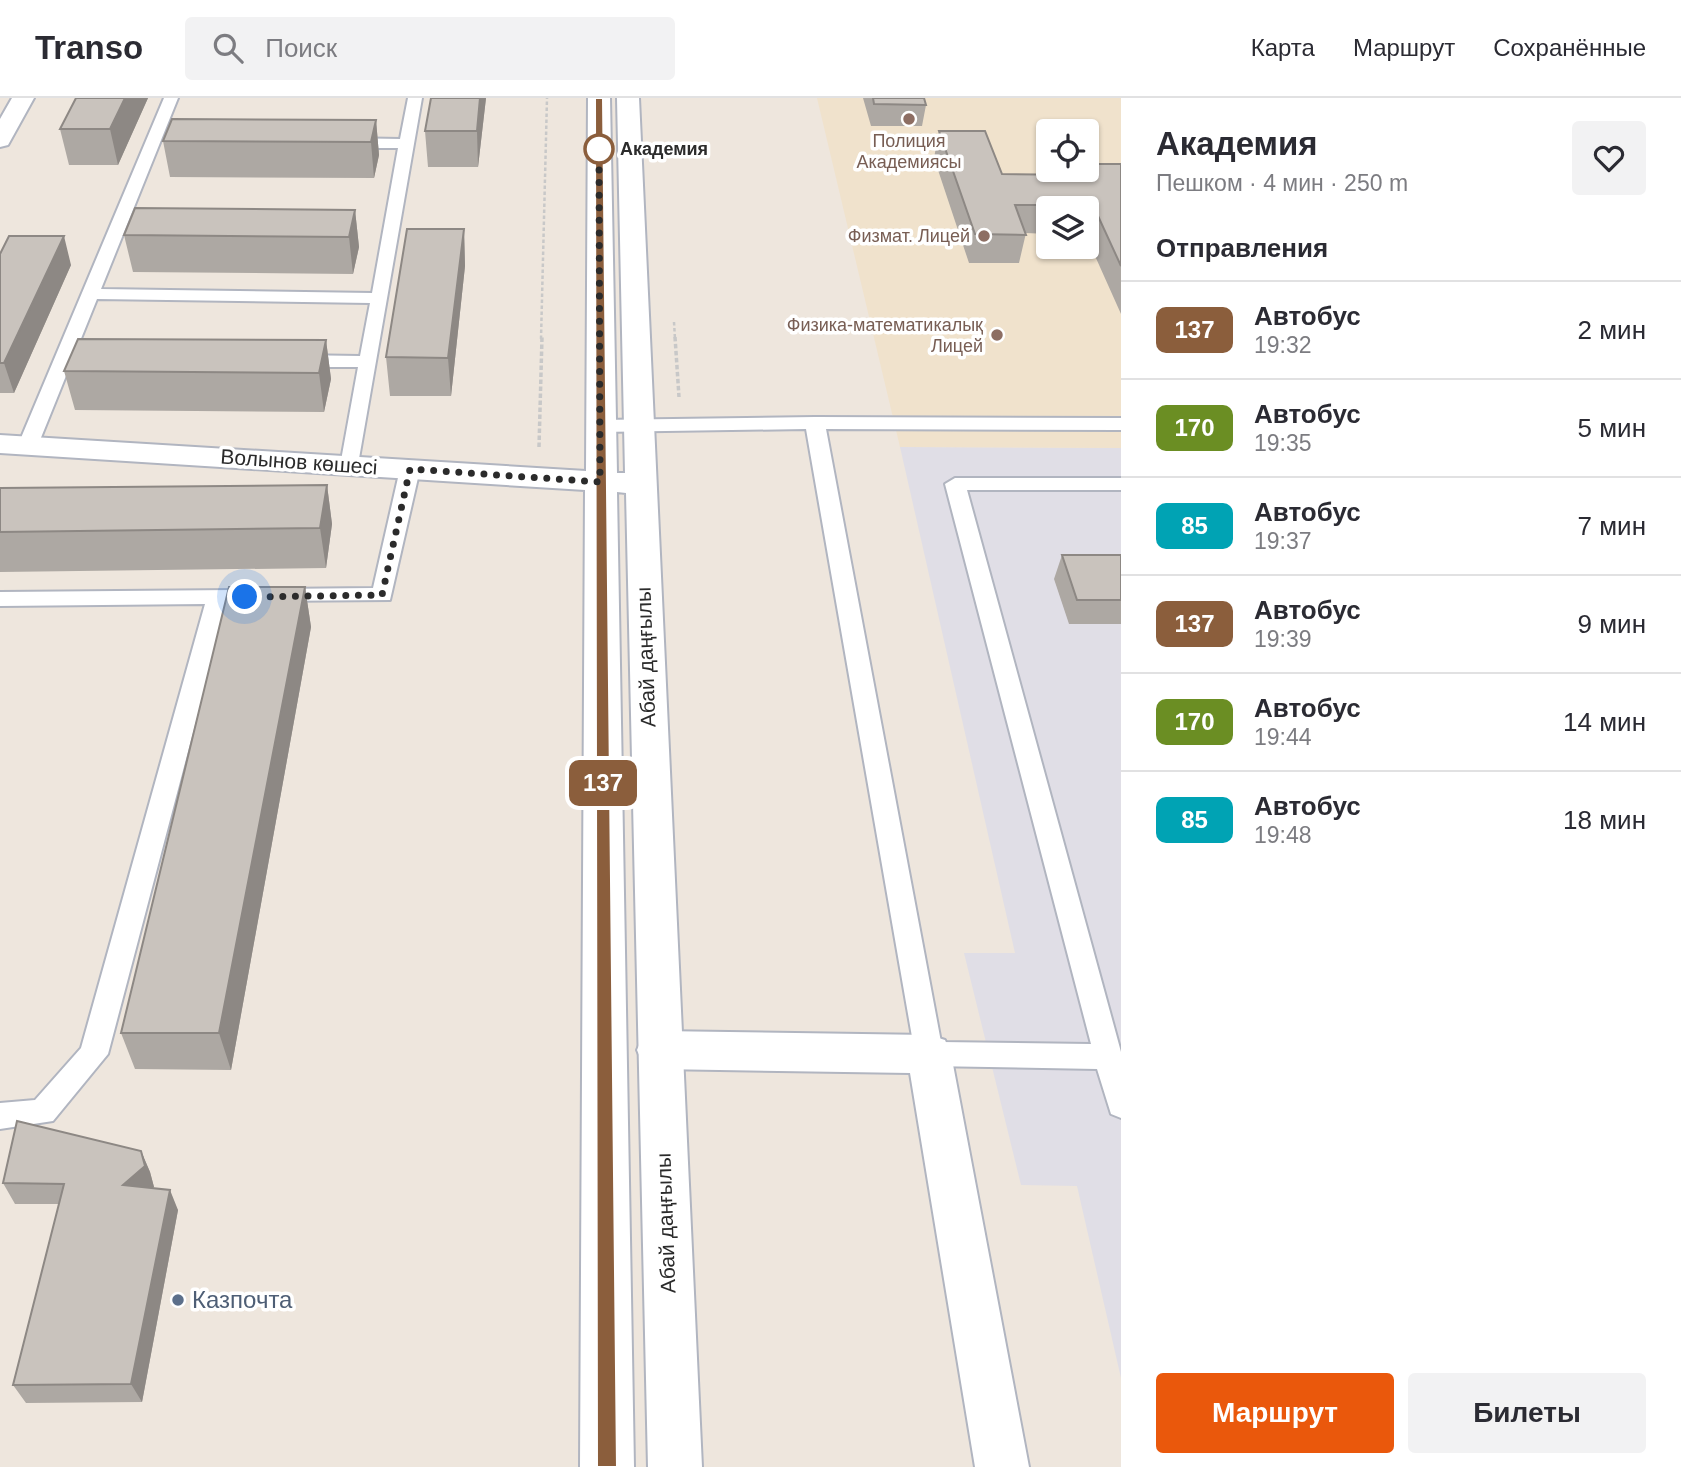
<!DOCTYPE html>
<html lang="ru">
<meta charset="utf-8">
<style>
body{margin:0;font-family:Arial,sans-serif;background:#f2f2f3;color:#2b2b33;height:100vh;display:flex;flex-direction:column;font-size:26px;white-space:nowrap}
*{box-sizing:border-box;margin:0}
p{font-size:23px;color:#7c7c81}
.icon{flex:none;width:38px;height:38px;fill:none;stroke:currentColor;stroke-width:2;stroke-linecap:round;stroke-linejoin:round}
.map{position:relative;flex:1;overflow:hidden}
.sheet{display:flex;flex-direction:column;background:#fff;width:560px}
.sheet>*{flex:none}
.badge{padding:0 14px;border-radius:10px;font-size:24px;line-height:46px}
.tools{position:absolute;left:1036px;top:21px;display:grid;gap:14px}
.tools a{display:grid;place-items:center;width:63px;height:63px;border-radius:7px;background:#fff;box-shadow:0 2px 5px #0004;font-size:35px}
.you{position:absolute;width:35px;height:35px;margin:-18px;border:5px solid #fff;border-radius:50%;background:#1a73e8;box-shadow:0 0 0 10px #1a73e833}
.map>.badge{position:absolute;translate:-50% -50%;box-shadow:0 0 0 4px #fff}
h2{padding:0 35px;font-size:26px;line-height:63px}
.round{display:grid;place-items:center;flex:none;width:74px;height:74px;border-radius:7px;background:#f2f2f3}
.headline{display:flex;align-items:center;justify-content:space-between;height:119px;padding:0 35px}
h1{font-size:33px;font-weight:800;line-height:52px}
.cta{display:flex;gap:14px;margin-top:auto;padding:14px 35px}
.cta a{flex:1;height:80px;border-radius:7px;background:#ea580c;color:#fff;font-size:28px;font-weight:800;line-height:80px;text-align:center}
.cta a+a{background:#f2f2f3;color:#2b2b33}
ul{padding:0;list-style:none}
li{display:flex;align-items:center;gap:21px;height:98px;padding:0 35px;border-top:2px solid #e1e1e2}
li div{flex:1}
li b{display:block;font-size:26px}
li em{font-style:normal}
li .badge{min-width:77px;font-weight:700;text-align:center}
header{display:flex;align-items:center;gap:42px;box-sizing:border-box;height:98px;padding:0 35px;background:#fff;border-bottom:2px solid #e1e1e2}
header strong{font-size:33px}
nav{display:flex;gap:38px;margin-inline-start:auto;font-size:24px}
.search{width:490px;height:63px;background:#f2f2f3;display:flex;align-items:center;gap:18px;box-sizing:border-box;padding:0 24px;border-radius:7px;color:#7c7c81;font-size:26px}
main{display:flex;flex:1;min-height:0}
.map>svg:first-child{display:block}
</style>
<header>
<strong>Transo</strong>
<div class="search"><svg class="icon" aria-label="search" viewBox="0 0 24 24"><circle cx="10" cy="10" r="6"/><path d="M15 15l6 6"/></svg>Поиск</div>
<nav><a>Карта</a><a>Маршрут</a><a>Сохранённые</a></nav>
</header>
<main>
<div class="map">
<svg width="1121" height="1369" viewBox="0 0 1121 1369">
<rect width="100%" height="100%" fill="#eee6dd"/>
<path fill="#e0dee6" d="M900 349 1121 350V1280L1077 1088 1021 1087 964 855H1015Z"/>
<path fill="#f0e2cc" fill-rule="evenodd" d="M817 0H1121V350L900 349ZM1048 33H1087V72H1048ZM1048 110H1087V149H1048Z"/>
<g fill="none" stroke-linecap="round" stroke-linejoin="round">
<g stroke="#b1b5c0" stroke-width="4">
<path id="lane" d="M164 0H178L101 191 372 195 398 50H344L336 45 344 40 400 41 408 0H422L357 372H343L340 368 358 269H295L286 263 295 257 360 258 370 205 97 201 38 347 28 353 18 347Z
M815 319 1121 320V332L826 331 941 944 1091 946 945 386 955 380H1121V392H967L1121 954V1020L1111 1016 1097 971 929 968 919 965 915 956 806 331 600 334 590 328 600 322Z
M410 365 420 371 390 502 266 503 263 498 266 493 274 491 373 490 400 371Z
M234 492 242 494 245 499 242 504 227 506 108 956 53 1023 0 1031V1005L35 1002 81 950 205 506 0 508V494Z"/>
</g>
<g stroke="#b1b5c0" stroke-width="4">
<path id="street" d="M12 0H34L8 47 0 49V21Z
M659 933 929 937 945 942 951 956 1029 1369H975L910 975 659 971 643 966 637 952 643 938Z"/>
</g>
<g stroke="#b1b5c0" stroke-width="4">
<path id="secondary" d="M588 0H610L617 375H625L617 0H639L702 1369H648L626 395 617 394 634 1369H580L585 392 0 355V337L586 373Z"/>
</g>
<path stroke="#c8c8c8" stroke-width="2.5" stroke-dasharray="3.5 2.5" stroke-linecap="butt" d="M674 224 675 241
M541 241 547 0"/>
<path stroke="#c8c8c8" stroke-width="3.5" stroke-dasharray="4.5 2.5" stroke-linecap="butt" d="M675 239 679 299
M539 349 542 239"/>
<use href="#lane" fill="#fff" fill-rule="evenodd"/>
<use href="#street" fill="#fff" fill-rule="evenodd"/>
<use href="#secondary" fill="#fff" fill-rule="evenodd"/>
</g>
<path fill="#ada8a3" d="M76 0H148L118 67H69L60 31Z
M486 0 478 69H428L425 33Z
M863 0H924L926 7 922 28H871Z
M376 22 379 57 374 80 170 79 163 43Z
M939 33 1002 76 1073 77 1074 72H1087L1121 66V216L1087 140V110H1048V136L1026 135 1019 165H969L934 60Z
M355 112 359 149 353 176 133 174 124 137Z
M464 131 465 168 451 298H390L386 259Z
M0 156 71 167 14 295H0Z
M326 242 331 281 324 314 75 312 64 273Z
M327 387 332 426 326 470 0 474V390Z
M1062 457H1121V526H1069L1054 481Z
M305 489 311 529 231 972 135 971 121 935Z
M141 1053 150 1074 154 1089 152 1090 178 1112 142 1304 26 1305 13 1287 59 1106H15L3 1085Z"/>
<path fill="#8d8884" d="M125 0H148L118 67 110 31Z
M480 0H486L478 69 477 33Z
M376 22 379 57 374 80 371 44Z
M355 112 359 149 353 176 349 139Z
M464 131 465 168 451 298 448 260Z
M64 138 71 167 14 295 4 265Z
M326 242 331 281 324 314 319 275Z
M327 387 332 426 326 470 320 430Z
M305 489 311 529 231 972 219 935Z
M141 1053 150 1074 154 1089 132 1108 123 1087Z
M170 1092 178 1112 142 1304 131 1286Z"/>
<path fill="#c9c3bd" stroke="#8d8884" stroke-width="2" d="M76 0H125L110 31H60Z
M431 0H480L477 33H425Z
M873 0H924L926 7 874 6Z
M172 21 376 22 371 44 163 43Z
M939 33H985L1002 76 1081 77 1079 72H1087V66H1121V168L1093 107H1015L1026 137 975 136Z
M135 110 355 112 349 139 124 137Z
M407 131H464L448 260 386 259Z
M9 138H64L4 265H0V156Z
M78 241 326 242 319 275 64 273Z
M327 387 320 430 0 434V390Z
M1062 457H1121V502H1077Z
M229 489H305L219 935H121Z
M17 1023 141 1053 145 1068 123 1087 170 1092 131 1286 13 1287 64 1086 3 1085Z"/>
<path fill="#8b5e3c" stroke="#fff" stroke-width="2" d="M595 0H603L617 1369H597Z"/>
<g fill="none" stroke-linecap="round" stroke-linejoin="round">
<path stroke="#2b2b2b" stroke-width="7" stroke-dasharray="0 12.6" d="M245 499 382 497 410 371 600 384 599 51"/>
</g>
<g fill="#8d6e63" stroke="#fff" stroke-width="2.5">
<circle cx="909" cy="21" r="7"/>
<circle cx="984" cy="138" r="7"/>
<circle cx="997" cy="237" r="7"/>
</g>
<circle fill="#fff" stroke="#8b5e3c" stroke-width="3.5" cx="599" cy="51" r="14"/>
<circle fill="#5c6f8a" stroke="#fff" stroke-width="2.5" cx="178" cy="1202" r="7"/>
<g text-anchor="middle" stroke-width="7" stroke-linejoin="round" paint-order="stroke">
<g font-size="18" fill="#785e54" stroke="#fff" text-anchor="end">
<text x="909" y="49" text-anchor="middle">Полиция<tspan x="909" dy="21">Академиясы</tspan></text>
<text x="970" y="144">Физмат. Лицей</text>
<text x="983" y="233">Физика-математикалық<tspan x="983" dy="21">Лицей</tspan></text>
</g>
<g font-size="18" font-weight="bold" fill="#2b2b2b" stroke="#fff" text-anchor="start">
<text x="620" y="57">Академия</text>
</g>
<g font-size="21" fill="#2b2b2b" stroke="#fff">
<text transform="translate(299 364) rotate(4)" y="7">Волынов көшесі</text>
<text transform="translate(646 559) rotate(-92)" y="7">Абай даңғылы</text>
<text transform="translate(666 1125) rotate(-92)" y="7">Абай даңғылы</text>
</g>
<g font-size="24" fill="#4e5e75" stroke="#fff" text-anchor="start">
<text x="192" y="1210">Казпочта</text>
</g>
</g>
</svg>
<div class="tools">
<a><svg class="icon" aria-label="locate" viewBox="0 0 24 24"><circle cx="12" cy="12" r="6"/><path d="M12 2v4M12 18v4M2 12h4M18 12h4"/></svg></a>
<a><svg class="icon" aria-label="layers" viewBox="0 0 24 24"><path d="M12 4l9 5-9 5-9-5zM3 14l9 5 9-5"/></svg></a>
</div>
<div class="you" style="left:245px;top:499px"></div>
<b class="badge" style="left:603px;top:685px;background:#8b5e3c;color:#fff">137</b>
</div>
<section class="sheet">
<div class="headline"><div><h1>Академия</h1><p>Пешком · 4 мин · 250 m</p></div><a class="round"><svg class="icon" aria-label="heart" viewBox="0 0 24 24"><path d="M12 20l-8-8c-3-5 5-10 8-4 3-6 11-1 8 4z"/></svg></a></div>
<h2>Отправления</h2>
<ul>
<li><span class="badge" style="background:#8b5e3c;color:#fff">137</span><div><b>Автобус</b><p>19:32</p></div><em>2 мин</em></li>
<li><span class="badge" style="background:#6b8e23;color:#fff">170</span><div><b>Автобус</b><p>19:35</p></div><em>5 мин</em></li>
<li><span class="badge" style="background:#00a3b4;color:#fff">85</span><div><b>Автобус</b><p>19:37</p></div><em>7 мин</em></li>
<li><span class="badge" style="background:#8b5e3c;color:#fff">137</span><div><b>Автобус</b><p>19:39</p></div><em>9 мин</em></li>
<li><span class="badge" style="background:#6b8e23;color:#fff">170</span><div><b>Автобус</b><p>19:44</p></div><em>14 мин</em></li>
<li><span class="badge" style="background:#00a3b4;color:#fff">85</span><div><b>Автобус</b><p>19:48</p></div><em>18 мин</em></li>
</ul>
<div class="cta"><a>Маршрут</a><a>Билеты</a></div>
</section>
</main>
